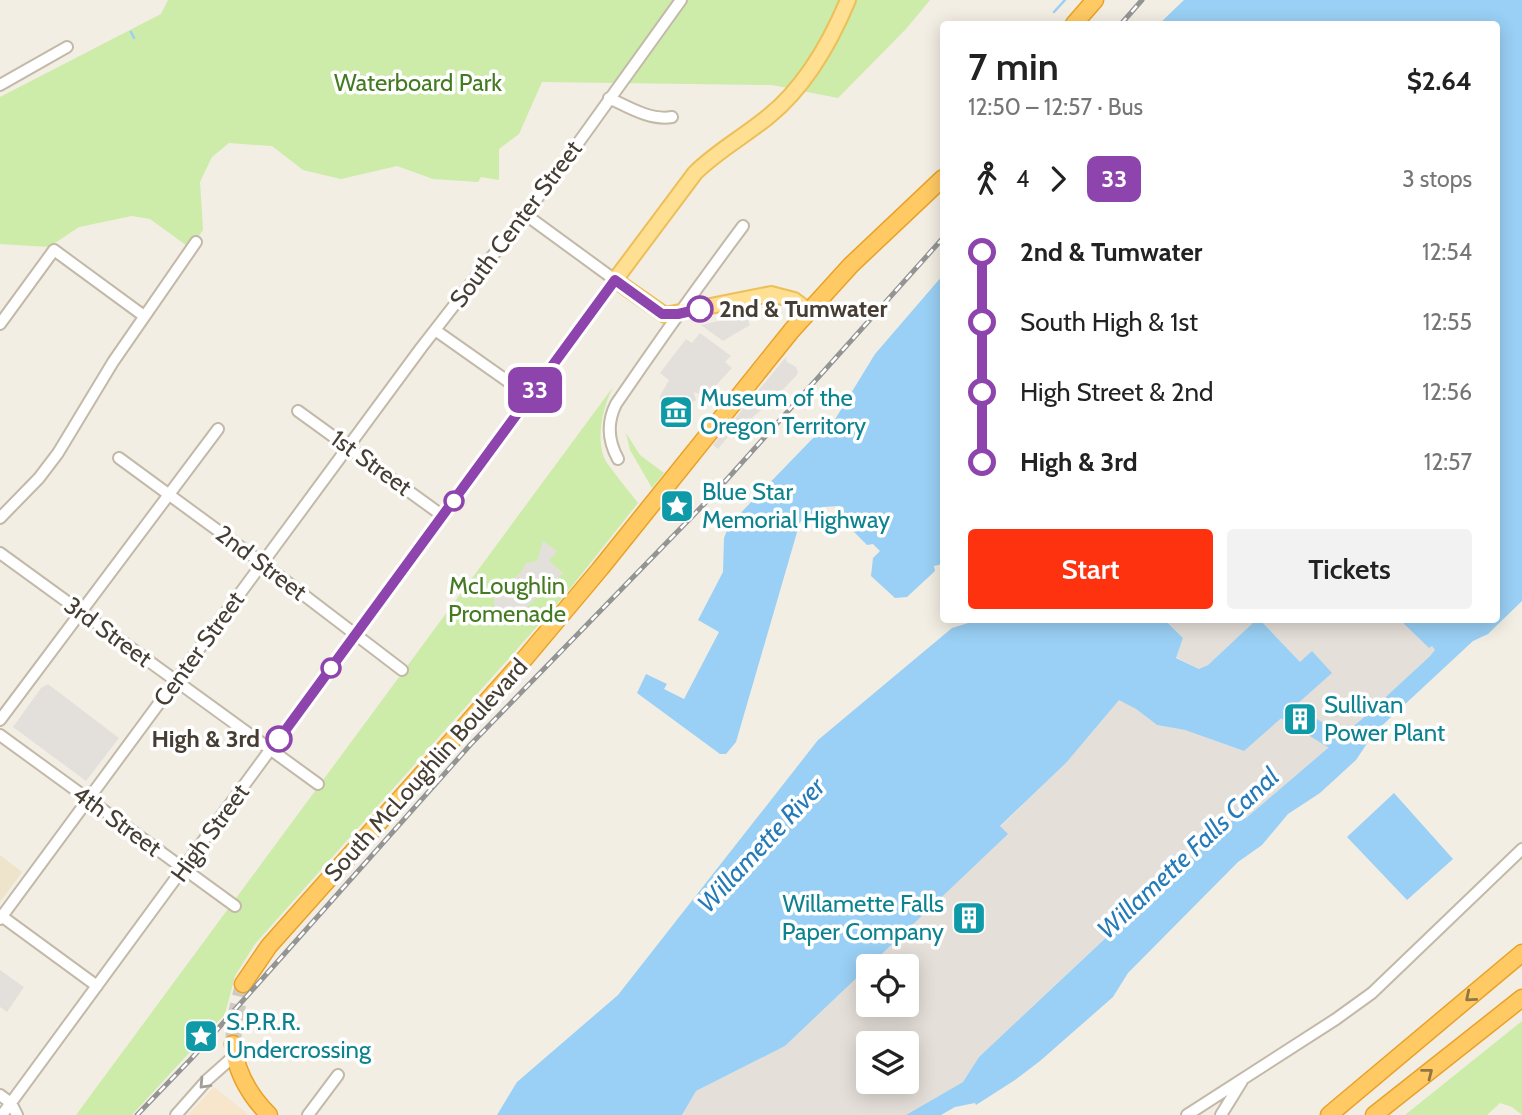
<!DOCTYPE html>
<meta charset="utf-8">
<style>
body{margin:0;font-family:Cabin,sans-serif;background:#f2f2f2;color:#222;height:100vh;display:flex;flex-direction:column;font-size:26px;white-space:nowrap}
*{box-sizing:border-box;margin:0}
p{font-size:23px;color:#767676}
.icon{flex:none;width:38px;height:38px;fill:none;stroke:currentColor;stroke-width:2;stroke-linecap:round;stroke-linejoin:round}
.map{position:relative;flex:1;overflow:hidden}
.sheet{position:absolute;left:940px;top:21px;width:560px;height:602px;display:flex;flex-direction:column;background:#fff;border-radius:7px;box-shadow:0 4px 18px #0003}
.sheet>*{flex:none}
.badge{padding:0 14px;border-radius:10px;font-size:24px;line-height:46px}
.buttons{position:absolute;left:856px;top:954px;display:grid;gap:14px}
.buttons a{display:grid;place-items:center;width:63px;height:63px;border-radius:7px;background:#fff;box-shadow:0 4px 18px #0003;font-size:35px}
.map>.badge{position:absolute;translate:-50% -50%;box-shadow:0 0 0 4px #fff}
.legs{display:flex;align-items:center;gap:10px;height:77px;padding:0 28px;font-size:23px}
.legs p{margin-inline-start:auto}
.head{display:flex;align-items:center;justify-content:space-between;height:119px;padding:0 28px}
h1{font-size:38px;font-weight:600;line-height:52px}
.button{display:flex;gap:14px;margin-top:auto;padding:14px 28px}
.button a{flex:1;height:80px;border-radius:7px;background:#ff320f;color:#fff;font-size:28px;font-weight:600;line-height:80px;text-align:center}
.button a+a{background:#f2f2f2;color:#222}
ul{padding:0 28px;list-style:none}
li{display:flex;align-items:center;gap:24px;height:70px;font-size:26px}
li i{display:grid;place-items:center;width:10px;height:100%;margin:0 9px;background:currentColor}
li i::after{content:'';width:18px;height:18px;margin:-9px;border:5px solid;border-radius:50%;background:#fff}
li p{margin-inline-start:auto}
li:first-child i{background:linear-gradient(#0000 50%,currentColor 0)}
li:last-child i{background:linear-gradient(currentColor 50%,#0000 0)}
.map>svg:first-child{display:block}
</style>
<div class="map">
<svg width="1522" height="1115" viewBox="0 0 1522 1115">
<rect width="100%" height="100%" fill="#f3eee3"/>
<path fill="#f7e5cc" d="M214 1087 249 1115H188Z"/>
<path fill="#e5dfd9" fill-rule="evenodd" d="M1166 620H1256L1208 665 1199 669 1176 657 1183 638Z
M1260 620H1400L1429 648 1432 646 1436 650 1367 715 1246 818 1229 821 979 1057 963 1082 906 1115H682L696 1091 785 1046 868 967V1004H906V966H869L1007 834 1000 827 1066 763 1119 699 1136 709 1157 725 1185 730 1244 751 1300 662ZM868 1043H906V1082H868Z"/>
<path fill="#eee4cc" d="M0 855 22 872 0 902Z"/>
<path fill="#cdeba9" d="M168 0H930L906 29 838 98 772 85 542 82 519 134 499 149V180L481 177 478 182 433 179 397 166 341 179 303 170 272 146 229 143 212 157 200 182 203 230 190 248 150 219 132 216 79 227 49 247 0 244V97L161 14Z
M613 387C603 406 594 443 607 463 617 477 628 490 638 503L565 595 255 944 235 976 225 1014 132 1115H76Z
M626 433 640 455 664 473 652 488 630 450Z
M1522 1021V1115L1512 1107 1500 1103 1487 1115H1405Z"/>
<path fill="#e3e0dc" d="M746 315 750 325 723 341 701 325Z
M700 333 731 356 725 362 732 368 706 396 694 392 696 401 661 405 660 396 669 380 660 373 686 339 692 343Z
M786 357 787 362 796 367 798 372 796 376 775 398 769 400V404L728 437 718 449 713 445Z
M543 541 557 551 549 561 563 573 517 616 513 618 505 616 494 607V597L522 571 526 563 537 561Z
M48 684 119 738 86 781 13 727 41 688Z
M0 970 24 987 7 1012 0 1007Z"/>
<path fill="#9ad0f5" d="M1184 0H1522V601L1488 634 1473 641 1374 733 1356 760 1320 793 1288 814 1262 845 1238 862 1128 973 1113 997 1040 1061 1015 1080 976 1105 975 1103 955 1107 941 1115H906L963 1082 979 1057 1230 821 1246 818 1362 719 1430 656 1435 650 1432 646 1429 648 1400 620H1496V24H1159Z
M943 275V564L934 566 935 571 907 597 895 598 871 576 873 558 880 551 873 544 867 545 840 518V506L823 507 800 522 736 742 726 754H720L637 693 646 674 667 684 664 689 684 699 719 632 698 620 723 572 724 538 729 525 816 435 834 421 875 354Z
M978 620H1165L1183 638 1176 658 1199 669 1208 665 1256 620H1260L1300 662 1312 651 1332 673 1244 751 1185 730 1157 725 1136 709 1119 700 1066 763 1000 826 1008 834 785 1046 696 1091 682 1115H497L517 1082 618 995 818 740 952 628Z
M1394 793 1453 859 1407 900 1347 837Z"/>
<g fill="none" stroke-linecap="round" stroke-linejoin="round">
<path stroke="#9ad0f5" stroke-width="2.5" d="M1054 12 1065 0
M131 32 134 38"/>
<path stroke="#9ad0f5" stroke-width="18" d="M1265 706 1285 710 1345 747"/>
<path stroke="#d0cbc0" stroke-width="16" stroke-dasharray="16 8" stroke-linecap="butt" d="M233 1044 235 1018 243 984"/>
<g stroke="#c2b9a8" stroke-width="14">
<path id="minor" d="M0 85 67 47
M609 98C628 107 651 121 672 117
M0 324 54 250 144 316
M435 330 530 397
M298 411 443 516
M119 458 254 557 402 670
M618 459C608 441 607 422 616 404 657 344 699 285 743 226
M0 518 39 478 58 453 113 362 196 242
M0 553 318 784
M0 720 218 429
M0 735 235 906
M0 915 97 986
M0 919 421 348 553 178 681 0
M0 1095 11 1103 17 1115
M2 1115 615 280 526 215
M176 1115 207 1080 234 1056
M308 1115 338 1075
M1187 1115 1336 1019 1372 993 1522 849
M1221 1115 1242 1081"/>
</g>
<g stroke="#ecbf58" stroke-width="18">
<path id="major" d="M809 311 794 300 771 294 665 315 615 280 695 173C717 151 745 136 769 116 806 86 830 43 848 0"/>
</g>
<g stroke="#e9a128" stroke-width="19">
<path id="highway" d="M1074 24 1095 0
M243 984 269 946 521 663 600 569 792 330 851 265 943 178
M233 1044C236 1072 249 1095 269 1115
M1329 1115 1522 953
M1374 1115 1522 998"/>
</g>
<use href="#minor" stroke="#fff" stroke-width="10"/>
<use href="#major" stroke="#ffdf91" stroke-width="14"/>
<use href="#highway" stroke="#ffca63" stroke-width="16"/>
<g stroke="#949494" stroke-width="5">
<path id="rail" d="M1121 24 1142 0
M137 1115 191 1059 471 744 712 496 943 238"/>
</g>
<use href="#rail" stroke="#fff" stroke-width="2.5" stroke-dasharray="8" stroke-linecap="butt"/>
</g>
<defs><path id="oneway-chevron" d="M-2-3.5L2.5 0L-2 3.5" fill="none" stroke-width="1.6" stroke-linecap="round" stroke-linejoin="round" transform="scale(1.75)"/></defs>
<g stroke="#907646">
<use href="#oneway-chevron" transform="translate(1470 997) rotate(140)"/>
<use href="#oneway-chevron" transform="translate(1428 1073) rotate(-38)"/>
</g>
<use stroke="#a29e99" href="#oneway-chevron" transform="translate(204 1084) rotate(133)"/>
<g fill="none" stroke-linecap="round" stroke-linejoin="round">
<g stroke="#fff" stroke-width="16">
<path id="line-1" d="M279 739 615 280 662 314H678L700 309"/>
</g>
<use href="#line-1" stroke="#8e44ad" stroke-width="10"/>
</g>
<defs>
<g id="museum-square" transform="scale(1.75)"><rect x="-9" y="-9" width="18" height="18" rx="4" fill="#0f9aa8" stroke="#fff"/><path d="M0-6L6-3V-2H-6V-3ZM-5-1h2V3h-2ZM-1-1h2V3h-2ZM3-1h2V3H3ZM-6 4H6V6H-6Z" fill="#fff"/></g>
<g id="sight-square" transform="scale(1.75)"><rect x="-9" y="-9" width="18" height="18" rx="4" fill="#0f9aa8" stroke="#fff"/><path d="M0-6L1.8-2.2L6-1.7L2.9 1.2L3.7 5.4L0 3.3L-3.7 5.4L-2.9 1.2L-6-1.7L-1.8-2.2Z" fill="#fff"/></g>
<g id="building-square" transform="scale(1.75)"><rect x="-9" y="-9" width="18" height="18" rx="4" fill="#0f9aa8" stroke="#fff"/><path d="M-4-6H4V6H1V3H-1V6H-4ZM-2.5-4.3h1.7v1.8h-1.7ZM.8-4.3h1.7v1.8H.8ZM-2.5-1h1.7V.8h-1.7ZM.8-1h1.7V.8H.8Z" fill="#fff"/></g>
</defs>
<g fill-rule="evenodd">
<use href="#museum-square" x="676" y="412"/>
<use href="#sight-square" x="677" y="506"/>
<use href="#building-square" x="1300" y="719"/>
<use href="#building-square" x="969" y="918"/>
<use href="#sight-square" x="201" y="1036"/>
</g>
<g fill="#fff" stroke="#8e44ad" stroke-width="3.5">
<circle cx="700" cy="309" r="12"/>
<circle cx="454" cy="501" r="9"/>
<circle cx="331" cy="668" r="9"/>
<circle cx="279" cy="739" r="12"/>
</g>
<g text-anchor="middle" stroke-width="7" stroke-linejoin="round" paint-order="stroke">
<g font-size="24" fill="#447b22" stroke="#fff">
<text x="418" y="91">Waterboard Park</text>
<text x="507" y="594">McLoughlin<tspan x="507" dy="28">Promenade</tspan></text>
</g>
<g font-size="24" fill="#463e33" stroke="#fff">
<text transform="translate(516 224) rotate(-53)" y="8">South Center Street</text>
<text transform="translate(371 463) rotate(36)" y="8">1st Street</text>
<text transform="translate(261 563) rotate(37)" y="8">2nd Street</text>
<text transform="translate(108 632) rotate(36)" y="8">3rd Street</text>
<text transform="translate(199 649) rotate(-54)" y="8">Center Street</text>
<text transform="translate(426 770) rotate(-48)" y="8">South McLoughlin Boulevard</text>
<text transform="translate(117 821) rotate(36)" y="8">4th Street</text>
<text transform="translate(210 833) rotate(-54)" y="8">High Street</text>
</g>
<g font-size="24" font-weight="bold" fill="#463e33" stroke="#fff" text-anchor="start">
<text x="719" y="317">2nd &amp; Tumwater</text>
<text x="260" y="747" text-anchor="end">High &amp; 3rd</text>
</g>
<g font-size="24" fill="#0d838f" stroke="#fff" text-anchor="start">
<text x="700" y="406">Museum of the<tspan x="700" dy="28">Oregon Territory</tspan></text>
<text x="702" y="500">Blue Star<tspan x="702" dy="28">Memorial Highway</tspan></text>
<text x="1324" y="713">Sullivan<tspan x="1324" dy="28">Power Plant</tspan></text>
<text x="944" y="912" text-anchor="end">Willamette Falls<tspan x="944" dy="28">Paper Company</tspan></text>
<text x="226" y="1030">S.P.R.R.<tspan x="226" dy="28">Undercrossing</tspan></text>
</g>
<g font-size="26" font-style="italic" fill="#257bb9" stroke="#fff">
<text transform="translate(761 845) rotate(-47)" y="9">Willamette River</text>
<text transform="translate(1188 853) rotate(-43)" y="9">Willamette Falls Canal</text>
</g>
</g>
</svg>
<div class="buttons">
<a><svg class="icon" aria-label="locate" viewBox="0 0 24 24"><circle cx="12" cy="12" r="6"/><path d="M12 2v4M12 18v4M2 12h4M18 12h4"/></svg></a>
<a><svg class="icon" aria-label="layers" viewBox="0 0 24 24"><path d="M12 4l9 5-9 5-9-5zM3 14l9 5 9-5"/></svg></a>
</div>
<b class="badge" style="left:535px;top:390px;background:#8e44ad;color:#fff">33</b>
<section class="sheet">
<div class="head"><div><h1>7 min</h1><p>12:50 – 12:57 · Bus</p></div><b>$2.64</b></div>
<div class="legs"><svg class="icon" aria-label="walk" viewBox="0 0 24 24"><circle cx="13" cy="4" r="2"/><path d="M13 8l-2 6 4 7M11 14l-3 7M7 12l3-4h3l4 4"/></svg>4<svg class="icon" aria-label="forward" viewBox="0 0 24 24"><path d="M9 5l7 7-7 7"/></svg><b class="badge" style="background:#8e44ad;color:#fff">33</b><p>3 stops</p></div>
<ul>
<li><i style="color:#8e44ad"></i><b>2nd &amp; Tumwater</b><p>12:54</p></li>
<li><i style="color:#8e44ad"></i><span>South High &amp; 1st</span><p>12:55</p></li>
<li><i style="color:#8e44ad"></i><span>High Street &amp; 2nd</span><p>12:56</p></li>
<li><i style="color:#8e44ad"></i><b>High &amp; 3rd</b><p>12:57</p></li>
</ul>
<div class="button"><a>Start</a><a>Tickets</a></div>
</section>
</div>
